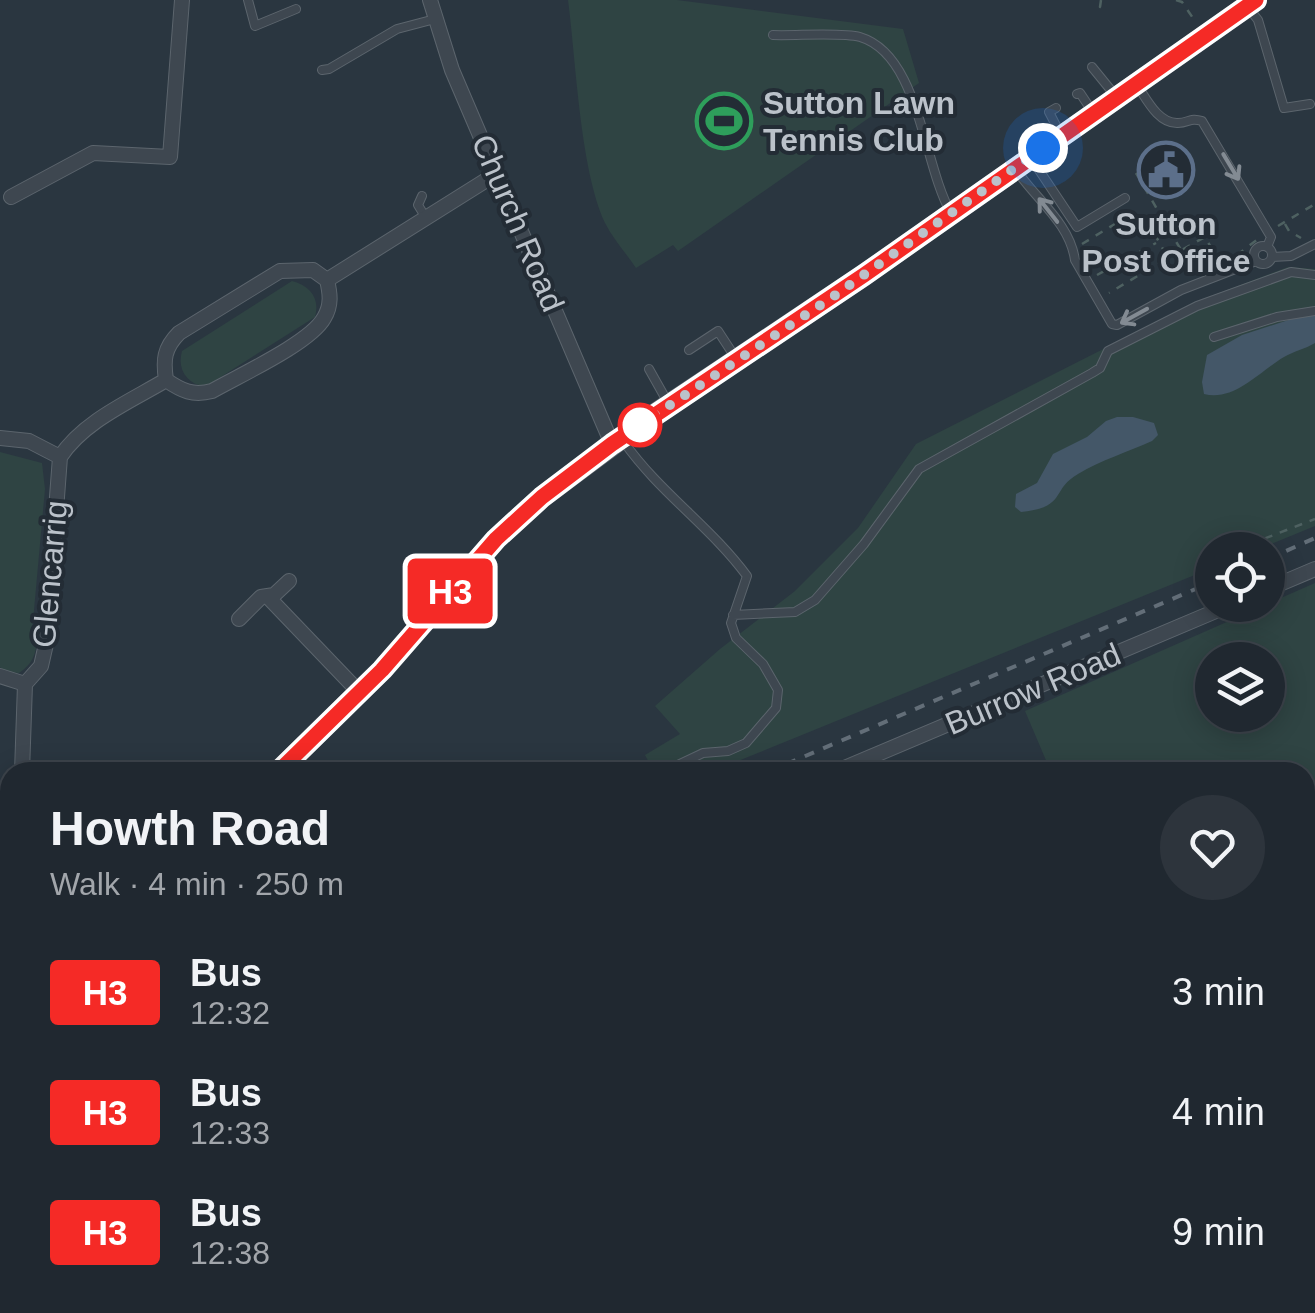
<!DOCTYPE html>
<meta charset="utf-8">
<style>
body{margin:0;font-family:Arial,sans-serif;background:#2d343c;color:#f1f3f6;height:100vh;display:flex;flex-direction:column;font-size:38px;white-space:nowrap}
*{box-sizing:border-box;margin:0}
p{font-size:32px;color:#a2a6ab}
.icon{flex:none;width:55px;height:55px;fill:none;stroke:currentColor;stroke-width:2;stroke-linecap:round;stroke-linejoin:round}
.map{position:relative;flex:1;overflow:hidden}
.sheet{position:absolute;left:0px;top:762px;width:1315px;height:552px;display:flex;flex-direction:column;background:#202830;border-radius:30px 30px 0 0;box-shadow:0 5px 25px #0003,0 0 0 2px #3d444c}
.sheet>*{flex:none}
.badge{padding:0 20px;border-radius:8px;font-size:35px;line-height:65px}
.tools{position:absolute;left:1195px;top:532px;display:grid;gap:20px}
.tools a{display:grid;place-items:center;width:90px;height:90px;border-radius:50%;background:#202830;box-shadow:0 5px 25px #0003,0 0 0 2px #3d444c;font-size:50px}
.you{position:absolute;width:50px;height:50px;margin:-25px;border:8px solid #fff;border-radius:50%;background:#1a73e8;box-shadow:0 0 0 15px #1a73e833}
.map>.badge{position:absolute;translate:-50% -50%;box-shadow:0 0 0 5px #fff}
.round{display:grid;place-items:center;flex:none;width:105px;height:105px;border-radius:52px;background:#2d343c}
.summary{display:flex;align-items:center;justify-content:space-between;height:170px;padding:0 50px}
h1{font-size:48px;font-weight:700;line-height:75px}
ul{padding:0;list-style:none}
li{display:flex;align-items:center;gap:30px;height:120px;padding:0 50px}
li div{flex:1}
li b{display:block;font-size:38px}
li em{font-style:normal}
li .badge{min-width:110px;font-weight:700;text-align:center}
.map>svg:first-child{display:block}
</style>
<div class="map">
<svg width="1315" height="1313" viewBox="0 0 1315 1313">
<rect width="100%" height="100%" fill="#2a3640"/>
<path fill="#2f4443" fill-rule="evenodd" d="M568 0H677L903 29 919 83 678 251 673 245 636 268C626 253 613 239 605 223 580 169 576 61 568 0Z
M1288 267 1315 269V526L1257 550H1212V568L711 772H654L645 755 680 734 655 706 720 649 795 591 858 528 916 444 1198 301Z
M292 281C311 286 320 299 315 317L205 387C186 383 177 369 182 351Z
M0 452 42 463 45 489 32 632 38 633C36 652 35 662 19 673L3 671 0 667Z
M1315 583V840L1305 841V772H1051L1025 711ZM1212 660H1268V715H1212Z"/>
<path fill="#445768" d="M1304 315 1315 316V343C1305 349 1294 351 1284 357 1260 371 1234 402 1204 394L1202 382 1207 355 1242 335Z
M1117 417H1133L1154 423 1158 435 1152 441C1128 452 1101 460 1078 474 1050 490 1068 507 1021 512L1015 507 1016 494 1037 483 1053 454 1087 437 1106 421Z
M1315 1107V1313H82L94 1305H1305V1111Z"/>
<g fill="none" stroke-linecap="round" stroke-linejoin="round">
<g stroke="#5c656d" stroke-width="10">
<path id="service" d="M248 0 255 26 296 9
M1247 6 1258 20 1284 108 1310 104
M773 35C794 36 842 32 860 37 920 55 923 165 951 213
M1092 67 1114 94
M322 70 329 69 397 29 435 19
M1137 85C1146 98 1158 124 1178 123 1189 123 1190 117 1202 121L1271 237 1267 247
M1077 94 1080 93 1092 111
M1056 108 1049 112 1061 135
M1033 161 1077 227 1125 198
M1017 171C1037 200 1070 224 1075 260L1112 324 1117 325 1181 290 1256 261
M422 196 418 205 426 218
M1254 255a9 9 0 1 1 18 0a9 9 0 1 1-18 0Z
M1272 257 1291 256 1315 244
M1214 337 1277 317 1315 311
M689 350 718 331 735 357
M649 369 667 401
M624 442C659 492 711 527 747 576L731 623 736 638 763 664 778 690 776 708 746 743 728 751 703 753 663 772
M733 615 795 612 815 600 864 544 919 469 1092 373 1100 368 1108 351 1197 306 1291 272 1315 275"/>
</g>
<g stroke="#5c656d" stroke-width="16">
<path id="minor" d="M430 0 452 70 612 444
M11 197 93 153 170 157 182 0
M327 280 313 270 280 271 179 333C164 348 163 360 166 380 182 391 193 396 212 391 240 375 310 343 324 318 332 305 330 293 327 280L496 174
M0 438 29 441 60 457
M1268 589 1315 569
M267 596 359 692
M239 619 261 597 274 595 289 581
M0 676 25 684
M22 772 25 684 41 666 46 644 60 457C84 421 129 402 166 380
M835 772 1230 605
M0 808 10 796
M0 1128 10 1123"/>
</g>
<g stroke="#5c656d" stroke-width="22">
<path id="secondary" d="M278 772 383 669 496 539 542 497 642 423 864 275 1256 0
M0 1024 10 1018"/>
</g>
<path stroke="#4e6161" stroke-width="2.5" stroke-dasharray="8 8" stroke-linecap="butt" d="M1101 0 1100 7 1108 8
M1176 0 1182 2 1195 21
M1136 173 1181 250
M1285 224 1289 231 1301 238
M1278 226 1315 204
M1082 244 1133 213 1138 221 1145 217 1168 258 1109 293
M1237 255 1258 239
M1169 257 1205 237 1220 263
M1097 275 1156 243
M1235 550 1315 519"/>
<use href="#service" stroke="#3e4750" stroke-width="8"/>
<use href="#minor" stroke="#3e4750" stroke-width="14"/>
<use href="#secondary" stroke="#4d5762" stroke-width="20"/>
<path stroke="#636e78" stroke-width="4" stroke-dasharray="10 10" stroke-linecap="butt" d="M1268 559 1315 538
M768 772 1212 582
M0 1108 10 1104"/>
</g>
<defs><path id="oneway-shaft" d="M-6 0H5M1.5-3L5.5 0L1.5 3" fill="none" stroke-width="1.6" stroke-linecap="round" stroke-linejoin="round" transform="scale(2.5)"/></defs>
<g stroke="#838b93">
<use href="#oneway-shaft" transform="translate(1231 167) rotate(59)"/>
<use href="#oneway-shaft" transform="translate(1048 210) rotate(-128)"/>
<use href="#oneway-shaft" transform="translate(1134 316) rotate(151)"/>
</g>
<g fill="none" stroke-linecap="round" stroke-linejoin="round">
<g stroke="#fff" stroke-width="22">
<path id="line" d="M278 772 382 670 496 539 542 497 612 444 864 275 1256 0"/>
</g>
<use href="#line" stroke="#f52a26" stroke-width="15"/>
<path stroke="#bbc2ca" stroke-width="10" stroke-dasharray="0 18" d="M640 425 834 296 1043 148"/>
</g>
<defs>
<g id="stadium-ring" transform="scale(2.875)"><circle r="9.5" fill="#232c35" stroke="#2e9e5b" stroke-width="1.5"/><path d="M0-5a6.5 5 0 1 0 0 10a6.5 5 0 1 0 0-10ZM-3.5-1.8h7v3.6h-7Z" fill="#2e9e5b"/></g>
<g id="civic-ring" transform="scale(2.875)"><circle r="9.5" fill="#232c35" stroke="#5c6f8a" stroke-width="1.5"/><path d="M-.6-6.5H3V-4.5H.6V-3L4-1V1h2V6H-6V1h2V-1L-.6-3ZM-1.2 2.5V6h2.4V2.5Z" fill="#5c6f8a"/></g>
</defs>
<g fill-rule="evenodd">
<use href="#stadium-ring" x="724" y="121"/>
<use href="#civic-ring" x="1166" y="170"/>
</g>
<circle fill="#fff" stroke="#f52a26" stroke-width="5" cx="640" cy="425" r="20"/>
<g text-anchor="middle" stroke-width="8" stroke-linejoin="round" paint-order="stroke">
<g font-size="32" font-weight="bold" fill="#bbc2ca" stroke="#232c35" text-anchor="start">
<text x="763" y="114">Sutton Lawn<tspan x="763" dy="37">Tennis Club</tspan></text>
<text x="1166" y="235" text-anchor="middle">Sutton<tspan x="1166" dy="37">Post Office</tspan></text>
</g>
<g font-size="32" fill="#bbc2ca" stroke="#232c35">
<text transform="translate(518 223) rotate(67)" y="11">Church Road</text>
<text transform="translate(50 574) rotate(-85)" y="11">Glencarrig</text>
<text transform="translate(1033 689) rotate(-23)" y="11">Burrow Road</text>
</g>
</g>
</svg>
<div class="tools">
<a><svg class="icon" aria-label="locate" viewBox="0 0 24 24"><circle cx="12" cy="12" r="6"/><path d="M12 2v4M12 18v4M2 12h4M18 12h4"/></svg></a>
<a><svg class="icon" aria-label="layers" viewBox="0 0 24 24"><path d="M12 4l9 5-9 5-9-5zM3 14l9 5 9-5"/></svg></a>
</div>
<div class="you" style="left:1043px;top:148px"></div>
<b class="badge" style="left:450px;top:591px;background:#f52a26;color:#fff">H3</b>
<section class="sheet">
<div class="summary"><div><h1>Howth Road</h1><p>Walk · 4 min · 250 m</p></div><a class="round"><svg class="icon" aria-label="heart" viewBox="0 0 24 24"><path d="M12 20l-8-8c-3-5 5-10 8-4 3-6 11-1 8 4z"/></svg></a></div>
<ul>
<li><span class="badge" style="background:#f52a26;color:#fff">H3</span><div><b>Bus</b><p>12:32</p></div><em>3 min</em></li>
<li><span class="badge" style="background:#f52a26;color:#fff">H3</span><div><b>Bus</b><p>12:33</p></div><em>4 min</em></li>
<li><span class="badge" style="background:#f52a26;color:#fff">H3</span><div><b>Bus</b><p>12:38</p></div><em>9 min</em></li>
</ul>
</section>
</div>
